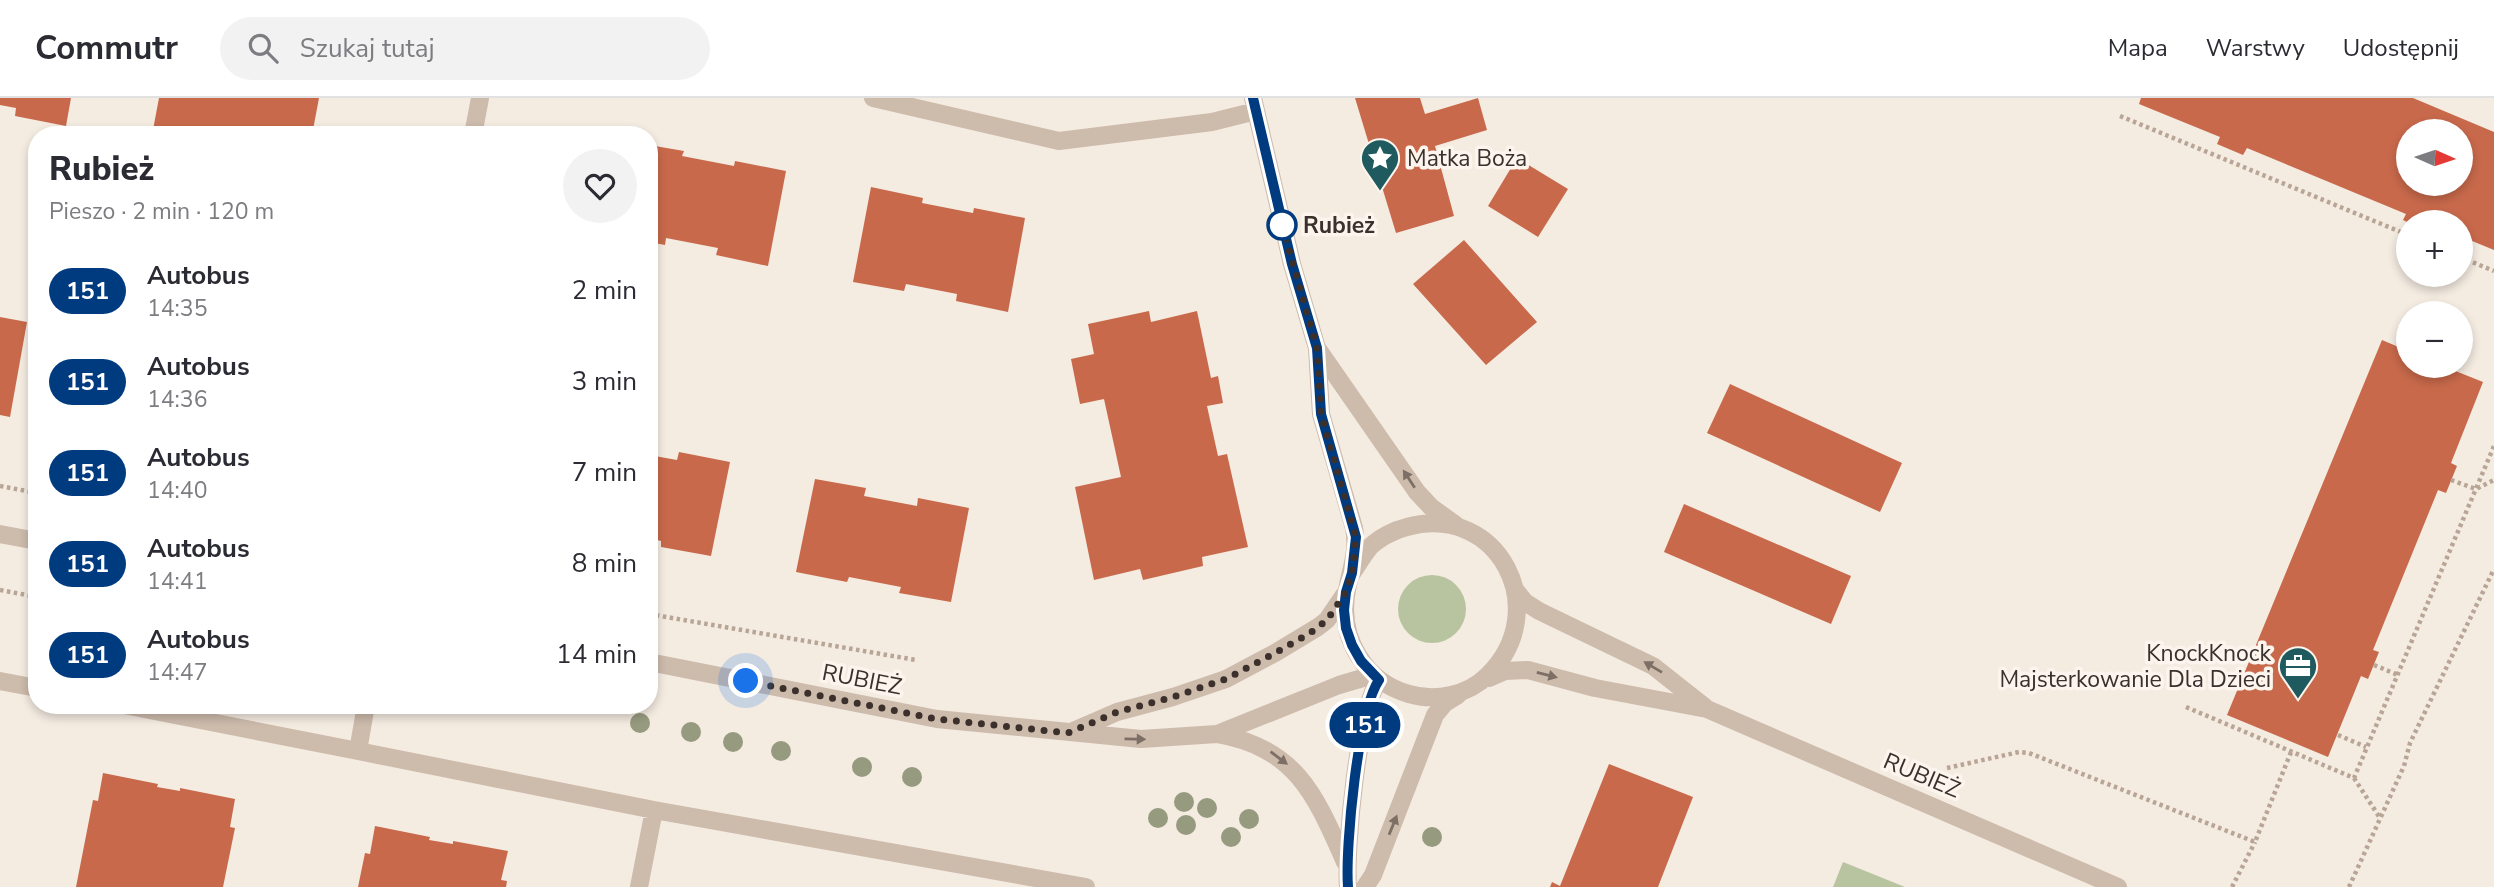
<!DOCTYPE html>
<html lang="pl">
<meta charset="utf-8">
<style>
body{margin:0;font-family:"Nunito Sans",sans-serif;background:#f2f2f3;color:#2b2b33;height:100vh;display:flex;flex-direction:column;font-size:26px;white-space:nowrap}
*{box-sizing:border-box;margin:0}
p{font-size:23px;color:#7c7c81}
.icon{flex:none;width:38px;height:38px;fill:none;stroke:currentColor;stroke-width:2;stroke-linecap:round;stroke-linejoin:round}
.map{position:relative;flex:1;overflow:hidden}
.side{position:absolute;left:28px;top:28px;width:630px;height:588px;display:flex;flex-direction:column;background:#fff;border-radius:28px;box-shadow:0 4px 10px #0003}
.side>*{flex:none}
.badge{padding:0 14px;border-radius:23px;font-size:24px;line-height:46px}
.needle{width:46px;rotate:93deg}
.buttons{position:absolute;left:2396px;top:21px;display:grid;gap:14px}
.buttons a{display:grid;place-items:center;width:77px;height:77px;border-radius:50%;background:#fff;box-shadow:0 4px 10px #0003;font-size:35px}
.you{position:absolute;width:35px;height:35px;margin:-18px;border:5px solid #fff;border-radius:50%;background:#1a73e8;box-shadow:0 0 0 10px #1a73e833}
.map>.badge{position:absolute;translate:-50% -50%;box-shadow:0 0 0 4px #fff}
.round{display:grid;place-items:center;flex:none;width:74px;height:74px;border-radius:37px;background:#f2f2f3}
.head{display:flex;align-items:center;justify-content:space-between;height:119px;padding:0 21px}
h1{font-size:33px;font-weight:800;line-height:52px}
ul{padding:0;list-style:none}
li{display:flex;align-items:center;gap:21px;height:91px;padding:0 21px}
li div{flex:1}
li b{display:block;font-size:26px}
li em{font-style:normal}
li .badge{min-width:77px;font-weight:700;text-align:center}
header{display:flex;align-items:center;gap:42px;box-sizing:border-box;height:98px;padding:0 35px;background:#fff;border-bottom:2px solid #e1e1e2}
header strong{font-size:33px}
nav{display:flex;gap:38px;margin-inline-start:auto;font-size:24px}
.search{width:490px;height:63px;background:#f2f2f3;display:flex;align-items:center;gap:18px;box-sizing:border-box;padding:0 24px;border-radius:38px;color:#7c7c81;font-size:26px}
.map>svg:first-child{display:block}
</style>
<header>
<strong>Commutr</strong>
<div class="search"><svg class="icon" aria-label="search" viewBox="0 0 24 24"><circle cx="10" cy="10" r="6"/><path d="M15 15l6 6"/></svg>Szukaj tutaj</div>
<nav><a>Mapa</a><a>Warstwy</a><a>Udostępnij</a></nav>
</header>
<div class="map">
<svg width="2494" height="789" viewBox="0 0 2494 789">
<rect width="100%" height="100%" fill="#f4ebe1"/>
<path fill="#b8c4a0" d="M1398 511a34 34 0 1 1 68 0a34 34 0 1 1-68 0Z
M1843 764 1905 789H1833Z"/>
<path fill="#c8694b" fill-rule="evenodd" d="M0 0H71L66 28 15 18 16 10 0 7Z
M159 0H319L312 37H152Z
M1355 0H1420L1425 16 1478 0 1487 32 1435 48 1454 118 1396 135Z
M2141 0H2413L2494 34V152L2460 138V124H2407L2403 122 2406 116 2247 50 2243 57 2217 46 2220 39 2139 6ZM2408 33H2460V86H2408Z
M649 47 684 53 682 58 734 68 735 63 786 73 768 168 716 157 718 150 666 140 665 147 649 144Z
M1517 60 1568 91 1538 139 1488 108Z
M871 89 923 100 922 105 973 115 974 110 1025 120 1008 214 956 203 957 196 906 186 904 193 853 184Z
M1464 142 1537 224 1486 267 1413 186Z
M1149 213 1151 224 1197 213 1211 280 1218 278 1223 305 1207 308 1218 358 1227 356 1248 449 1202 459 1203 468 1143 482 1140 471 1094 482 1075 389 1121 379 1104 301 1080 306 1071 261 1094 256 1088 226Z
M0 219 27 224 10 319 0 317Z
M2382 242 2408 253V268H2443L2483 284 2451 365 2457 368 2446 395 2438 392 2373 552 2379 554 2368 581 2361 578 2328 659 2227 617Z
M1730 286 1902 365 1880 414 1707 335Z
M679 354 730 364 711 458 661 449V443L649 440V357L677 362Z
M815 381 866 390 864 398 917 408 918 400 969 410 951 504 899 495 901 489 849 479 847 484 796 474Z
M1684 406 1851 478 1831 526 1664 454Z
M1609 666 1693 699 1658 789H1550L1552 784 1560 788Z
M103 675 158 686 157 689 180 693V690L235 701 230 729 235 730 223 789H76L93 702 98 703Z
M375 728 430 739 429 742 453 746V743L508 753 501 782 507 783 506 789H358L365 755 370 756Z"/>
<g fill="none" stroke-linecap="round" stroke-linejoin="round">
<path stroke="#b9a596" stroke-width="4.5" stroke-dasharray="3.5 3.5" stroke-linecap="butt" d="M2120 18 2408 137
M2460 159 2494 173
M2451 382 2476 391 2494 382
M0 388 37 395
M0 492 37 499
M649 516 916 562
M2374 567 2398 577
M2186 609 2354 680 2494 348
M2338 637 2366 649
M1947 670 2019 654 2029 655 2255 744 2291 654
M2354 680 2380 720
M2232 789 2255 744
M2349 789 2404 668 2410 645 2494 471"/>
<path stroke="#cdbbac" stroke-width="18" d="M873 0 1059 43 1212 24 1256 13
M1253 0 1292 166 1317 250 1321 316 1354 430C1359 455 1349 475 1346 498 1340 542 1366 584 1409 596 1436 604 1468 597 1488 577 1554 512 1498 404 1407 429 1394 432 1379 440 1370 449 1363 457 1358 467 1352 475
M473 37 480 0
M1317 250 1417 394 1431 409 1456 427
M0 436 37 443
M1517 494 1525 504 1539 513 1653 568 1705 609
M649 564 937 621 1141 641 1217 636 1339 587 1373 577
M1489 580 1505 573 1528 572 1595 590 1707 611 2118 789
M0 583 37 590
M124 607 358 653 366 607
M1071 634 1117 614 1173 599 1226 581 1275 555 1318 529 1327 522 1344 497
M1217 636C1296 650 1315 696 1345 764
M358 653 654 712 639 789
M654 712 1086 789
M1348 789C1345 750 1358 613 1379 582
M1365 789 1373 777 1435 617 1445 605 1458 597"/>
</g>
<g fill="#969b7f">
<circle cx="640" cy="625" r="10"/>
<circle cx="691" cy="634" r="10"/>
<circle cx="733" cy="644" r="10"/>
<circle cx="781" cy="653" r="10"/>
<circle cx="862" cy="669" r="10"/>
<circle cx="912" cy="679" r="10"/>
<circle cx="1184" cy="704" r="10"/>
<circle cx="1207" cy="710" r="10"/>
<circle cx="1158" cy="720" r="10"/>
<circle cx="1249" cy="721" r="10"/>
<circle cx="1186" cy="727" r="10"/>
<circle cx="1231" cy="739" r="10"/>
<circle cx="1432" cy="739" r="10"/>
</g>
<defs><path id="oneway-solid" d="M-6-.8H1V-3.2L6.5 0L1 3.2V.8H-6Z" transform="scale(1.75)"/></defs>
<g fill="#7d6f65">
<use href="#oneway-solid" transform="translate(1409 381) rotate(-123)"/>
<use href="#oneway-solid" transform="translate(1653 569) rotate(-149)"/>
<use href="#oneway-solid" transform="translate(1547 577) rotate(14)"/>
<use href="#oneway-solid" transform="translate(1135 641) rotate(1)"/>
<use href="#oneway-solid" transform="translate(1279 660) rotate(37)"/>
<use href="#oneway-solid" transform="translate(1393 727) rotate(-68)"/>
</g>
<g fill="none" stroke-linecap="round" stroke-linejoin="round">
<g stroke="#fff" stroke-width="16">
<path id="line" d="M1253 0 1292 166 1317 250 1321 316 1356 439 1352 475 1346 494 1344 512 1346 530 1352 547 1361 563 1379 582C1358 613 1345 749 1348 789"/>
</g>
<use href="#line" stroke="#003b80" stroke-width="10"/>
<path stroke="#3b302b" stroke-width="7" stroke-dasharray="0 12.6" d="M746 583 937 621 1068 635 1117 614 1173 599 1226 581 1275 555 1310 535 1327 522 1346 494 1352 475 1356 439 1321 316 1317 250 1282 127"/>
</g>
<defs>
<g id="sight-pin" transform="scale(2.0125)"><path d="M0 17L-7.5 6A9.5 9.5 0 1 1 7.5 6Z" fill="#1f5a5e" stroke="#fbf5ee"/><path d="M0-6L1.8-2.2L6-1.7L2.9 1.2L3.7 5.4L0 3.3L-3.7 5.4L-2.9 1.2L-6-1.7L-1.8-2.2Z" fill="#fff"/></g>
<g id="office-pin" transform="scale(2.0125)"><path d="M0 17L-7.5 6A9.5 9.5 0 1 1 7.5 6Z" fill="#1f5a5e" stroke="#fbf5ee"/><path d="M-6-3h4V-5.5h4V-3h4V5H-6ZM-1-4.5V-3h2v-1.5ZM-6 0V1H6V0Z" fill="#fff"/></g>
</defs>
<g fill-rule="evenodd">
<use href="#sight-pin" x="1380" y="60"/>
<use href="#office-pin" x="2298" y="568"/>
</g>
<circle fill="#fff" stroke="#003b80" stroke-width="3.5" cx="1282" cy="127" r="14"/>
<g text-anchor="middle" stroke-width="7" stroke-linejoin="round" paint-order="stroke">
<g font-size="23" fill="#3b302b" stroke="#fbf5ee" text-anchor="start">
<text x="1407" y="68">Matka Boża</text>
<text x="2271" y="563" text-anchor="end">KnockKnock<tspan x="2271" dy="26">Majsterkowanie Dla Dzieci</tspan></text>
</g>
<g font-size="23" font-weight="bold" fill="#3b302b" stroke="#fbf5ee" text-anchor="start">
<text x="1303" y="135">Rubież</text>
</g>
<g font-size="23" fill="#3b302b" stroke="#fbf5ee">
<text transform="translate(862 581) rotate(11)" y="8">RUBIEŻ</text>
<text transform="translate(1922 677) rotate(23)" y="8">RUBIEŻ</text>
</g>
</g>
</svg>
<div class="buttons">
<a><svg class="needle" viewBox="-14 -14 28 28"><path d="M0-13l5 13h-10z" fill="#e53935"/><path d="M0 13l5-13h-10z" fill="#7c7c81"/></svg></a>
<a>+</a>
<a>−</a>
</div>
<div class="you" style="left:746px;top:583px"></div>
<b class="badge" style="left:1365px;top:627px;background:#003b80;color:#fff">151</b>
<section class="side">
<div class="head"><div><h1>Rubież</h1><p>Pieszo · 2 min · 120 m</p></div><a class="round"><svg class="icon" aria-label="heart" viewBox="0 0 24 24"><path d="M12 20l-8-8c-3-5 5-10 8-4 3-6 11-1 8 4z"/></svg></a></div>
<ul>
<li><span class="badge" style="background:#003b80;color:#fff">151</span><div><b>Autobus</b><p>14:35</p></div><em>2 min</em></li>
<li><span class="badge" style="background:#003b80;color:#fff">151</span><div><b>Autobus</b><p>14:36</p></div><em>3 min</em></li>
<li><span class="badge" style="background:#003b80;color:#fff">151</span><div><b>Autobus</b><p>14:40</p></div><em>7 min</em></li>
<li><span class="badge" style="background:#003b80;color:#fff">151</span><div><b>Autobus</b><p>14:41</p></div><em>8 min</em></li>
<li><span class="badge" style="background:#003b80;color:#fff">151</span><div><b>Autobus</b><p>14:47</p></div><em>14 min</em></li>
</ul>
</section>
</div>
